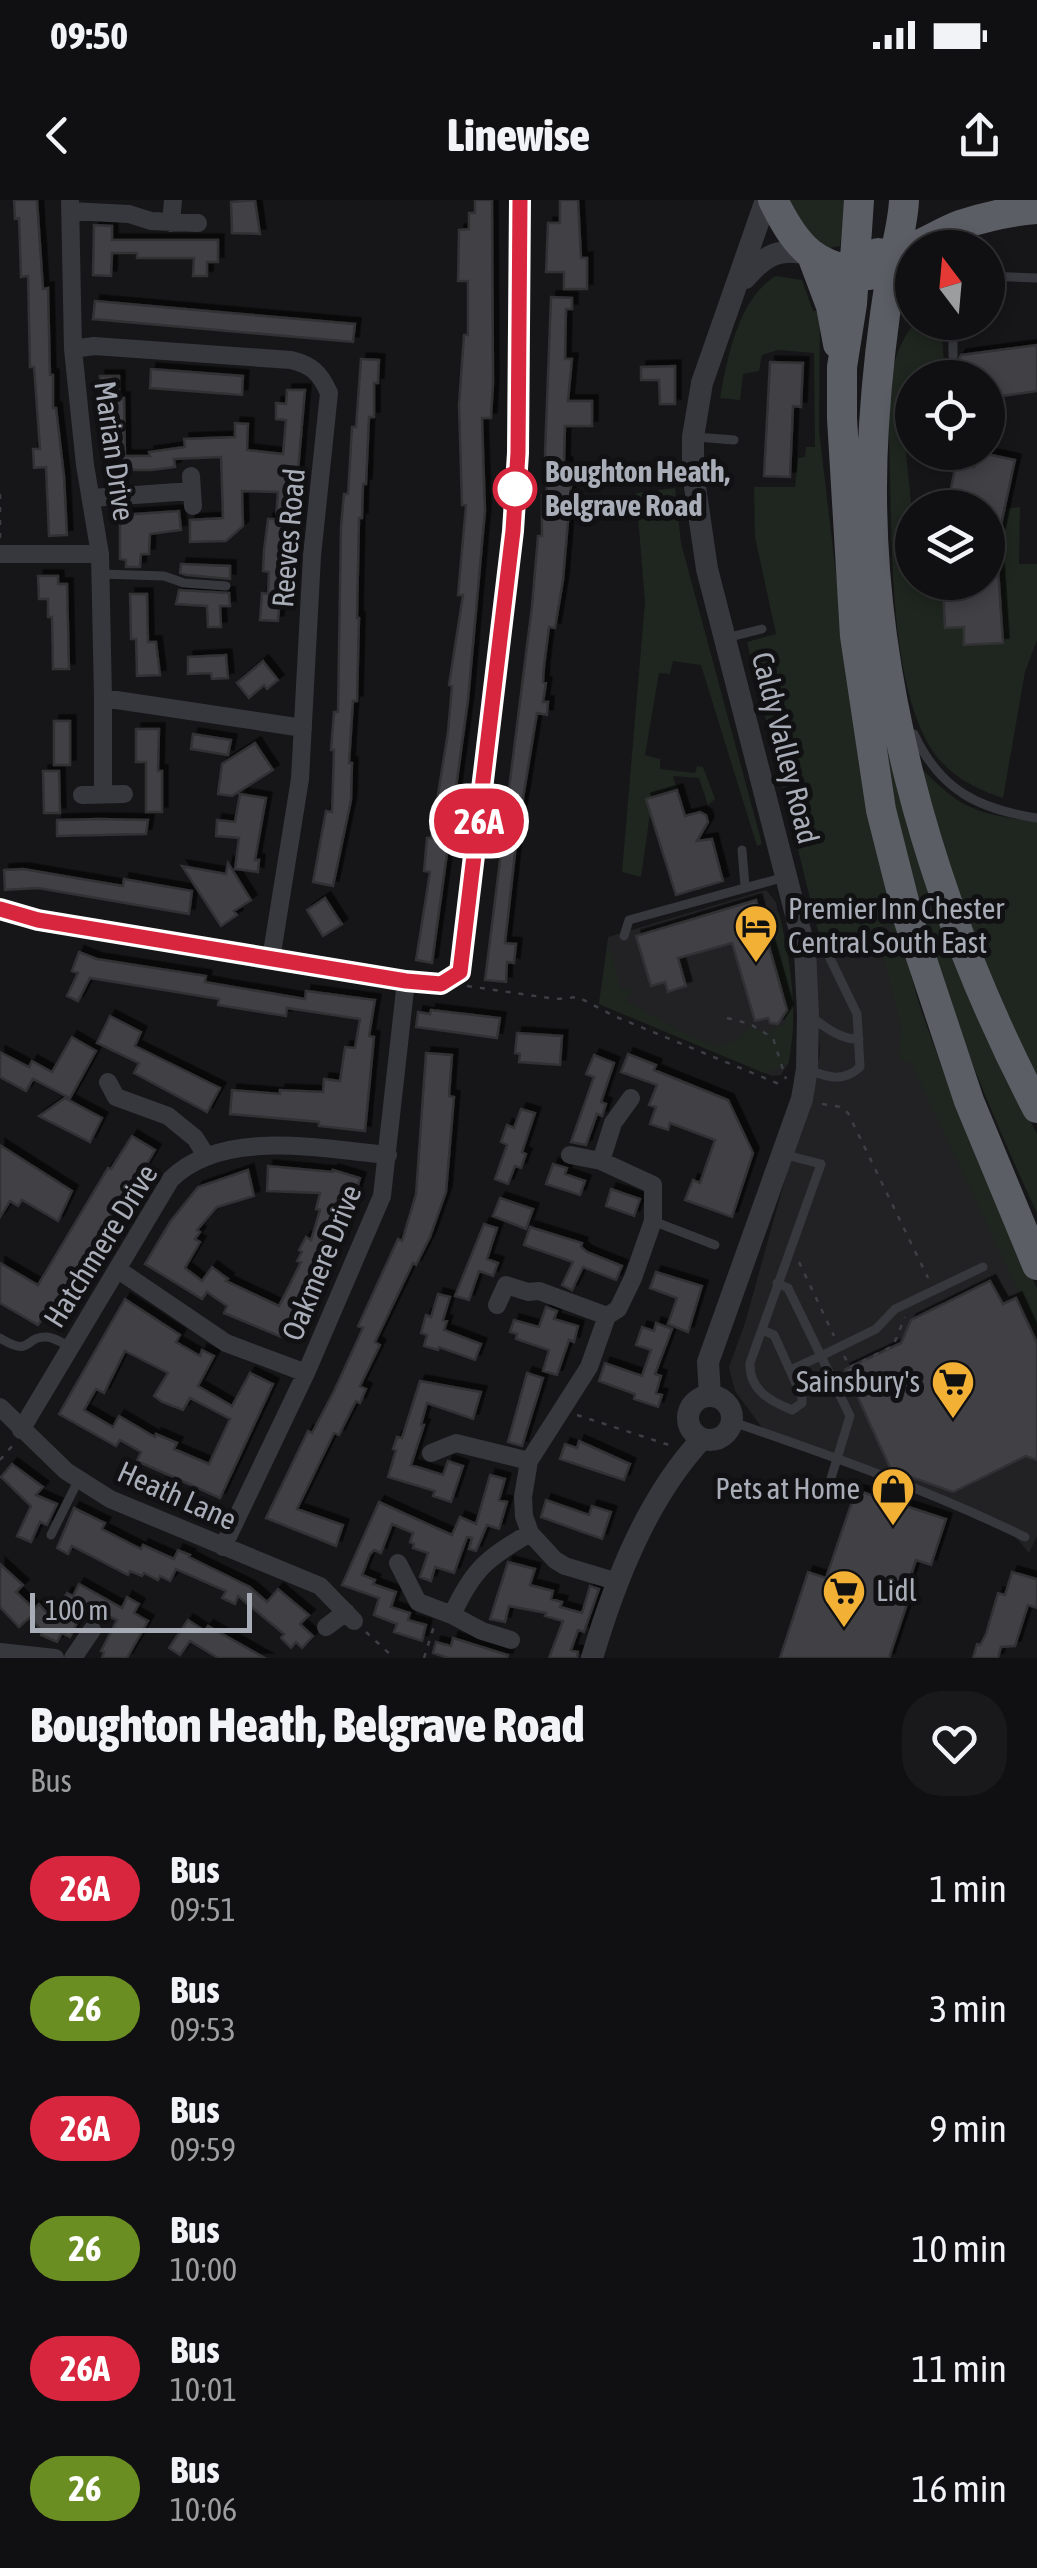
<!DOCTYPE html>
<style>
body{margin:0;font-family:"Asap Condensed",sans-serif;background:#19191b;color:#f1f3f6;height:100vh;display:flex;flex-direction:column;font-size:38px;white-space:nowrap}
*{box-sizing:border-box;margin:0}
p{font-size:32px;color:#9c9d9f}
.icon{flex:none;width:55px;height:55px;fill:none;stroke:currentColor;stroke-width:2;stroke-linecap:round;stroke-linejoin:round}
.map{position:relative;height:1458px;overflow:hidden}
.sheet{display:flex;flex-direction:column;background:#101012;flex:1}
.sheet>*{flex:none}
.badge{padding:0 20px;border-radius:32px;font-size:35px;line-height:65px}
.needle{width:65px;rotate:344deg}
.tools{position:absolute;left:895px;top:30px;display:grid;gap:20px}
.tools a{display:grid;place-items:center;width:110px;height:110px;border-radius:50%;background:#101012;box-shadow:0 5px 15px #0003,0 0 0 2px #303032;font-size:50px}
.scale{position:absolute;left:30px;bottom:25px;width:222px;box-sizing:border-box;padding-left:10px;border:5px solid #a8adb8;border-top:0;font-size:28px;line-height:35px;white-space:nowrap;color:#a8adb8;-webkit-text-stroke:8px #111113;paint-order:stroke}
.map>.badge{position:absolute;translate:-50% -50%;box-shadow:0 0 0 5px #fff}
.round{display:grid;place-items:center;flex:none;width:105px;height:105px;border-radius:40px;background:#19191b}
.headline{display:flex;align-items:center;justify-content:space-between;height:170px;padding:0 30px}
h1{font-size:48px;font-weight:800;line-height:75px}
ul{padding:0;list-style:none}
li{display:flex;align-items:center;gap:30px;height:120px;padding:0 30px}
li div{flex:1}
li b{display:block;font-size:38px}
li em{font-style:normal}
li .badge{min-width:110px;font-weight:700;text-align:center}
.status{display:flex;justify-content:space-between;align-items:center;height:70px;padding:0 50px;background:#101012;direction:ltr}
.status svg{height:28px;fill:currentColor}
header{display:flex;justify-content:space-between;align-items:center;height:130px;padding:0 30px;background:#101012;font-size:45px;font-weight:800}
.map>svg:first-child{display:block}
</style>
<div class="status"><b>09:50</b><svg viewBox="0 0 49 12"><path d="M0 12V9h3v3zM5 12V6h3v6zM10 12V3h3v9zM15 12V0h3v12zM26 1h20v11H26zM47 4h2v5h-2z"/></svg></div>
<header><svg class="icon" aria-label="back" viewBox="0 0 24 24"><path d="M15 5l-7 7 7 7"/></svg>Linewise<svg class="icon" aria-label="share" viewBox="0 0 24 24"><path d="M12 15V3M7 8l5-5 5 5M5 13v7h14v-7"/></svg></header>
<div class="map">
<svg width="1037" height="1458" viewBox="0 0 1037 1458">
<defs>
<filter id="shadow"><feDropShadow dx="5.5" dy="-5.5" stdDeviation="0" flood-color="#0009"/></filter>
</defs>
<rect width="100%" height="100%" fill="#161618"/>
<path fill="#222225" d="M766 690 776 702 791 781 793 827 789 862 781 875 772 876 599 804 608 737Z
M891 725 956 908 1037 1089V1336L1029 1353 1013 1334 763 1229 735 1191 729 1167 745 1123 820 854 814 740Z"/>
<path fill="#1e261f" d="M788 0H846L840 46 824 49 809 35Z
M776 76 802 80 813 111 820 110 819 230 851 501 903 746 919 804 956 908 1037 1089V1131L911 863 899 859 901 827 883 755 897 749 891 725 820 739 747 442 776 434 755 337 754 287H795L798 258 805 257 806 247H815L814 153 778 150 762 155 759 171 743 174 740 200 720 198C727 158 739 97 776 76Z
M915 123H941L945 177 912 178V250L906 253 912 311V382H988V311L1020 307 1019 364H1037V440L1025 472 1003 598C971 588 942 571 926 540 891 473 892 352 890 277 890 244 887 210 891 178 894 158 902 138 915 123Z
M675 288 681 343 762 644 757 646 701 465 673 461 670 474 659 473 645 555 660 559V569L695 573 697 566 703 567 715 599 708 605 699 578 673 576 677 590 646 600 650 614 641 677 622 672 645 402 636 293Z
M884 510 925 679 963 785 1037 934V1013C980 891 929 762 899 630 889 586 878 556 884 510Z
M918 565C963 611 975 613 1037 622V879L981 764Z
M779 713C791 762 799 815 788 865L764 873 599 804 608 742 621 790 630 788 632 792 626 801 685 834 719 847 736 840 750 827 766 833 784 824 787 812 761 718Z"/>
<path fill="#404145" stroke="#303034" stroke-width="2.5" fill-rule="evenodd" filter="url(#shadow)" d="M14 0H37L43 89 48 88 50 175H53V208H56L64 276 67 335 49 336 46 267 34 268 33 249H40L34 167H30L28 76 21 77 19 18 15 19Z
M255 0 260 34 232 33 231 2Z
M475 0H492L493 183 491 218H482L485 311 468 500 432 763 416 760 430 672 424 671 427 638H431L448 532 452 486 449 485 463 395H458L466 305H462L459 205 464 135H468V81H458L459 30 469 29V13H475Z
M560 0H578L581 58H587V89H564V72H546L548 23H560Z
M94 25 112 26V40H218V62H207V76H193L194 58H137V53H112L111 76 93 75Z
M551 97 572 98V109H566L565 159H572L568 201H592V226H565L564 263H567V272H571V286L563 380 555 428 549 427 544 466 543 482 546 483 543 502H548L547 515 537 513 517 635 505 743 516 744 514 763 507 762 506 782 485 780 532 406 538 336H542V295H547L545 254Z
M95 101 355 124 353 142 93 119Z
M1037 145V191L988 198V178H958L956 163 961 155Z
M361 159 379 160 378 183H374V217H369L366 284H363L362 318H359L357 418H359L357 501H353L349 563H352L351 600 333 686 313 682 326 611 332 612 334 550H331L334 512H338L341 327 344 294H348L352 227H356Z
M770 162 803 163 801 207 793 206 790 277 764 276Z
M675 166V204H660L659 180H641V167Z
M151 169 243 176 242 195 150 188Z
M100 176H119V198H124L125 256H150L149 252 185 247 184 239 235 237V223L248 224 247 250 283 254 286 220 276 219V203L286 204 287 190H305L291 351 284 350 278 421 260 420 262 393 268 394 269 372 263 371 264 350 268 319H276L278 292 242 291 243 326 226 341 190 342V320L223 318 221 257 174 259 175 267 152 270H107Z
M977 252 1015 260 999 334 988 332V308L948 303 956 264 974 267Z
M179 311 181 330 150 334 149 354H141L140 367H126V360L120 359V315Z
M988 354H997L1003 443 964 445V427L945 428 943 386 988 382Z
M181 364 230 366V379L186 375 180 373Z
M38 376H58V384H67L69 469H53L52 417H48V399H39Z
M179 390 229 393 230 406H220L221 427H208L207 406 176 404Z
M130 394H147L148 442H156L160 475 137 476 136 439H131Z
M226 455 228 478 212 479 211 473 188 474V457Z
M263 461 278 480 267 489 264 485 249 498 237 483Z
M54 521H70V565H54Z
M136 529H159L158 571H162V612H146V562H136Z
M193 534 231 540 228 555 191 549Z
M255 543 273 570 232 596 218 594 222 564Z
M43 571H59L60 613H44Z
M677 590 685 616 700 612 706 615 708 622 697 641 712 639 723 681 676 695 646 599Z
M240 594 266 598 255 660H259L258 672 235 669 239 638 216 636 217 620 235 622Z
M57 620 99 619 148 620 146 634 57 636Z
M228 663 251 700 234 711 237 715 221 726 182 666 226 674Z
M23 669 123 686 124 679 192 691 189 714 38 688 5 690 4 670Z
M325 698 342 724 323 736 307 710Z
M756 700 787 810 778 824 770 823 768 818 755 821 732 743 678 758 686 786 668 792 665 782 651 786 636 736Z
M79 752 97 759 206 776 205 782 305 799 306 791 375 800 369 836 374 837 365 931 319 926V922L230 914 232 890 280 894V890L323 892 324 879 340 881 345 847 355 848 360 819 287 808 286 816 218 805 219 799 90 778 78 801 67 796 78 773 72 771Z
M431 810 500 818 497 838 416 827 418 812 430 814Z
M110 816 141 832 135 846 220 888 207 912 134 873 139 863 97 843Z
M517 833 562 836 560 865 519 862 520 854 515 853Z
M72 837 96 851 70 898 33 879 26 891 0 877V852L29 867 32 861 52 872Z
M426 853 452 855 449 896 454 897 446 992 430 1037 416 1065 413 1063 375 1142 380 1145 360 1186 366 1189 360 1203 356 1201 339 1235 334 1233 297 1309 343 1325 336 1346 266 1318 308 1231 312 1233 334 1191 363 1128 358 1126 398 1039 402 1041 416 994Z
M628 854 656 865 654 870 728 900 753 953 732 1017 685 1000 693 980 700 983 715 940 670 923 668 930 650 924 656 907 649 905 657 885 621 872Z
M594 855 614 863 601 902 606 904 602 916 597 914 586 945 571 942 594 877 586 874Z
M65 898 102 918 90 942 39 916Z
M521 909 535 913 522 952 526 954 521 968 515 966 508 984 495 979 507 945 501 942 507 925 514 928Z
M132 936 155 950 61 1113 57 1110 51 1120 44 1116 38 1125 0 1103V1063L38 1085 108 968 111 969Z
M0 945 72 991 58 1021 22 1000 18 1006 10 1001 0 1017Z
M553 964 567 968 565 974 585 981 580 995 546 984Z
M268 966 333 972V970L360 978 342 1042 339 1041 316 1088 318 1089 293 1142 224 1113 227 1106 207 1092 202 1099 145 1064 170 1022 198 987 248 970 254 996 217 1007 197 1030 200 1032 195 1039 200 1042 185 1068 202 1081 212 1067 228 1079 226 1081 279 1106 301 1062 297 1061 302 1052 299 1050 306 1037 311 1040 320 1010 316 1009 320 993 267 991Z
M611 989 640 999 634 1016 606 1006Z
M500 998 533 1009 526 1029 493 1016Z
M484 1024 497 1028 487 1059 498 1063 493 1076 479 1071 469 1100 455 1096Z
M530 1027 582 1043 581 1047 587 1052 622 1066 616 1080 583 1067 572 1090 562 1085 573 1062 524 1045Z
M656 1072 702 1086 688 1132 668 1124 677 1098 650 1088Z
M990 1081 1003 1104 1016 1098 1037 1143V1260L1026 1256 953 1292 891 1270 845 1169 901 1143 911 1120Z
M438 1094 450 1097 443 1120 447 1121 444 1130 481 1144 475 1160 439 1147 438 1150 424 1146 427 1135 421 1133 426 1115 431 1117Z
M125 1099 180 1135 176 1142 200 1156 202 1150 214 1156 198 1186 232 1206 250 1173 273 1184 220 1298 137 1261 141 1252 120 1240 116 1246 59 1214ZM125 1151 168 1173 154 1196 162 1202 183 1210 190 1198 230 1219 209 1264 174 1249 177 1243 156 1234 155 1237 119 1216 113 1227 84 1210 96 1189 104 1193Z
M546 1107 557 1111 554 1119 578 1126 574 1142 569 1140 557 1175 543 1171 549 1150 516 1139 517 1134 510 1132 514 1120 539 1127Z
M656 1123 672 1129 655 1174 661 1176 656 1193 662 1195 658 1207 634 1199 635 1194 599 1181 605 1163 642 1176 651 1150 636 1145 642 1127 654 1131Z
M527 1173 543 1178 522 1246 508 1242Z
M420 1181 481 1192 473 1219 427 1203 421 1225H424L411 1265 443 1275 448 1261 463 1266 451 1302 433 1296 435 1291 388 1277 396 1250 393 1249 397 1237 402 1238Z
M579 1241 630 1264 624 1280 560 1259 565 1244 577 1248Z
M12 1264 43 1287 36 1295 57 1304 47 1325 40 1322 31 1342 17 1336 31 1306 1 1277Z
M490 1275 505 1279 499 1300 507 1302 499 1329 487 1325 476 1351 469 1349 472 1338 467 1337 454 1373 435 1367 431 1381 420 1377 428 1353 413 1348 414 1344 410 1342 413 1333 392 1324 381 1353 374 1350 370 1354 362 1375 375 1380 373 1384 396 1392 391 1407 410 1413 408 1420 426 1425 422 1441 394 1432 397 1424 374 1415 379 1398 342 1385 379 1302 452 1335 460 1317 476 1324Z
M856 1290 946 1319 931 1365 916 1360 902 1403 907 1404 889 1458H780L808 1372 826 1378Z
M546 1300 589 1315 592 1306 611 1312 602 1339 541 1317Z
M74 1308 105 1323 102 1329 141 1349 143 1345 174 1359 178 1350 190 1355 189 1357 250 1387 267 1402 278 1389 309 1415 300 1424 313 1436 302 1448 296 1442 291 1448 281 1438 284 1434 238 1396 235 1404 222 1398 226 1391 176 1369 170 1381 160 1376 158 1380 144 1373 142 1376 130 1371 128 1375 72 1346 68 1354 57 1348Z
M508 1362 535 1369 530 1385 553 1391 551 1399 562 1402 560 1407 582 1413 590 1386 599 1389 584 1432 578 1430 571 1450 578 1452 577 1458H549L563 1421 545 1416 546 1413 509 1406 505 1422 490 1419Z
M0 1364 23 1385 16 1392 34 1409 39 1404 53 1420 67 1393 73 1396 79 1384 122 1408 127 1397 139 1404 134 1413 148 1421 127 1458H102L104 1452 101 1451 117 1420 86 1405 70 1437 62 1433 57 1442 41 1435 42 1431 30 1417 19 1427 0 1407Z
M1012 1372 1037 1379V1408L1028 1405 1015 1446 1001 1447 998 1458H973L977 1444 980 1445 986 1434 998 1393 1005 1395Z
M188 1420 205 1431 208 1426 265 1458H218L190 1441 180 1455 169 1448Z
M453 1438 508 1455 507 1458H448L433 1453 436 1442 451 1446Z"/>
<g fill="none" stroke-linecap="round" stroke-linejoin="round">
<path stroke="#3d3f44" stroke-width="2.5" stroke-dasharray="5 8" stroke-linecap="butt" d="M0 294V338
M467 786 556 799 578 797 614 816 784 886
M727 818 750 824 773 838 786 879
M822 904 841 907 848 913 928 1078
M799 1062 834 1136
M844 1156 850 1167 893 1146 905 1117
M577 1215 669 1245
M0 1260 13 1245
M366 1432 394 1458
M424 1458 434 1426"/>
<path stroke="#37383d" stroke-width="9" d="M988 76 1037 78
M953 122V156
M696 237 734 240
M100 374 164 376 184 383 226 386
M726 438 762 429
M914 534C940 590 978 609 1037 618
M742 650 745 686
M624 736 629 720 785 677
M808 750 825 748 857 814 860 867C844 882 829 878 809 870
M810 816C825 827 841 840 859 839
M653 1021 715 1045
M777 1083 788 1088 821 1156 790 1170
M762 1130 774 1135 802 1197V1203L792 1210C770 1201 749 1190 750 1163L821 964 786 955
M0 1138C33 1158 23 1136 47 1137 55 1138 63 1143 70 1147
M733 1222C832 1256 931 1291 1025 1337
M825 1298 850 1216 821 1156 876 1129 895 1109 983 1067
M51 1335 79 1279"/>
<path stroke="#37383d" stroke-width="18" d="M70 0 73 149 85 265 100 354 103 498 303 528
M70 11 129 14 151 21 198 23
M171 23 173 0
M73 149 94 146 291 160C312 165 320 173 329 193L312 356 300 579 271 759
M191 276 193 306
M92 298 192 291
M0 354H100
M103 594V498
M82 595 124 594
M0 709 38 720 406 781 441 784 460 772 513 331 517 253 520 0
M108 882 116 897 168 916 195 938 207 957
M570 955 601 961
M117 1069 226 1143 306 1173
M497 1105 506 1085 528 1092 539 1091 607 1116
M0 1207 66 1271 110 1299 320 1386 354 1421
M21 1230 171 979C223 928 322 949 388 955
M431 1253 456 1243 529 1261
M223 1347 306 1173 382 996 406 781
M398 1363 418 1402 452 1415C473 1369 487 1358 530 1333
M618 1382 565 1366 555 1360 530 1333 524 1316 523 1297 529 1261 589 1167 607 1116 618 1109 633 1078 653 1021V985L601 961 613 923 631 898
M452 1415 482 1431 511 1440
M326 1427 346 1412
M0 1452 55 1458
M73 1458 92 1430"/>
<path stroke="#37383d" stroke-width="22" d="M745 78C765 55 781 46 811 55
M710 1195 708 1162 802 899 807 869 808 814 805 750 707 369 693 273V237L702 183 766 0
M688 1218a22 22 0 1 1 44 0a22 22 0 1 1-44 0Z
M592 1458C615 1381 647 1298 702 1239"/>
<path stroke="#5b5e65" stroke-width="30" d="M773 0C798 51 815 66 870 75
M859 0 852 104 842 167V218L855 436 881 610 909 721 969 901 1037 1065
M904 0C903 25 895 50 891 74 883 124 877 175 874 225 859 460 929 701 1037 908
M878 53C908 57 933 35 960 25 985 17 1010 11 1037 9
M813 58 831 106 838 144"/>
</g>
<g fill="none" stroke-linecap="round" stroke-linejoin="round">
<g stroke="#fff" stroke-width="22">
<path id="line" d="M0 709 38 720 406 781 441 784 460 772 513 331 518 253 520 0"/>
</g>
<use href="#line" stroke="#d7263d" stroke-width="15"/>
</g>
<defs>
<g id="hotel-pin" transform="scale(2.25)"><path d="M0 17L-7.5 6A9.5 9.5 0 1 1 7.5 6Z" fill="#f2b134" stroke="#111113"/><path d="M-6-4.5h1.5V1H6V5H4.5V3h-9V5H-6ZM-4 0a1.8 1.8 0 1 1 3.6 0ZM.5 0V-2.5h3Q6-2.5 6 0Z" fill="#111"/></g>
<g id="supermarket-pin" transform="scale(2.25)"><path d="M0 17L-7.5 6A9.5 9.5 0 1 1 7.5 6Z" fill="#f2b134" stroke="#111113"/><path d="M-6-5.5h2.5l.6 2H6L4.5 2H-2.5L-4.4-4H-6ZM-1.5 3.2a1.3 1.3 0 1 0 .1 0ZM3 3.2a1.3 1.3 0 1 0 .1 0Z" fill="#111"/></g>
<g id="shop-pin" transform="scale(2.25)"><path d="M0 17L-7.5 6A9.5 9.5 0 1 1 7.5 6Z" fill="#f2b134" stroke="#111113"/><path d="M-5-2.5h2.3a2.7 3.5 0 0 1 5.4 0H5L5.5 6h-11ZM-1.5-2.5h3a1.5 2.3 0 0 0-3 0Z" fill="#111"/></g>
</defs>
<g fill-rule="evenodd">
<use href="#hotel-pin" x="756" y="726"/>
<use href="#supermarket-pin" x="953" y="1182"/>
<use href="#shop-pin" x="893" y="1289"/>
<use href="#supermarket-pin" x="844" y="1391"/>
</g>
<circle fill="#fff" stroke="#d7263d" stroke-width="5" cx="515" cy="289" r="20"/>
<g text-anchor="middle" stroke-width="10" stroke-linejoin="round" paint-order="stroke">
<g font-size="30" fill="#a8adb8" stroke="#111113">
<text transform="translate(114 251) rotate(82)" y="10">Marian Drive</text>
<text transform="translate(289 338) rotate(-85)" y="10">Reeves Road</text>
<text transform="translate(785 548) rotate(76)" y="10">Caldy Valley Road</text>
<text transform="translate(101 1046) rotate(-58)" y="10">Hatchmere Drive</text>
<text transform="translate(322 1063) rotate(-68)" y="10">Oakmere Drive</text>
<text transform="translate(177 1296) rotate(24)" y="10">Heath Lane</text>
</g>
<g font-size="30" font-weight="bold" fill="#a8adb8" stroke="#111113" text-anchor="start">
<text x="545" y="282">Boughton Heath,<tspan x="545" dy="34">Belgrave Road</tspan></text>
</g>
<g font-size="30" fill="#a8adb8" stroke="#111113" text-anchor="start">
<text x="788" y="719">Premier Inn Chester<tspan x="788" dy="34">Central South East</tspan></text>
<text x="920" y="1192" text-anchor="end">Sainsbury's</text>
<text x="860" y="1299" text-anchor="end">Pets at Home</text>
<text x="876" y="1401">Lidl</text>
</g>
</g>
</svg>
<div class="tools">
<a><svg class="needle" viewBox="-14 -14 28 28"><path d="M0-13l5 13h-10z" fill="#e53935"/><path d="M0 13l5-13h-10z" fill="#9c9d9f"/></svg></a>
<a><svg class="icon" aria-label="locate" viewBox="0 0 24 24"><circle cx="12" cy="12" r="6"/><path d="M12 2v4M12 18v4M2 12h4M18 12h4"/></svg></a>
<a><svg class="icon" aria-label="layers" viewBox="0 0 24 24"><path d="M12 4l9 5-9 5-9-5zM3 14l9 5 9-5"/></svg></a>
</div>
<div class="scale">100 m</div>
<b class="badge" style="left:479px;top:621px;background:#d7263d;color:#fff">26A</b>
</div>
<section class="sheet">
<div class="headline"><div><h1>Boughton Heath, Belgrave Road</h1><p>Bus</p></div><a class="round"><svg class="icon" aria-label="heart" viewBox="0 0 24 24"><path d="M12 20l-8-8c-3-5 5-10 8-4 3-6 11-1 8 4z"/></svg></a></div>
<ul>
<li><span class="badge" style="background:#d7263d;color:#fff">26A</span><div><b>Bus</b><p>09:51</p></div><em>1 min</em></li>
<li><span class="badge" style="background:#6b8e23;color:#fff">26</span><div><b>Bus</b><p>09:53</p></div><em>3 min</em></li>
<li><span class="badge" style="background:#d7263d;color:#fff">26A</span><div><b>Bus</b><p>09:59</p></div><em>9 min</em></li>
<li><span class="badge" style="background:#6b8e23;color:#fff">26</span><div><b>Bus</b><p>10:00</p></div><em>10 min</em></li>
<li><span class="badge" style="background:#d7263d;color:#fff">26A</span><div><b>Bus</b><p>10:01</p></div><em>11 min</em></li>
<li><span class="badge" style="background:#6b8e23;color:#fff">26</span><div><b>Bus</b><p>10:06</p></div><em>16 min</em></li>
</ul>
</section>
